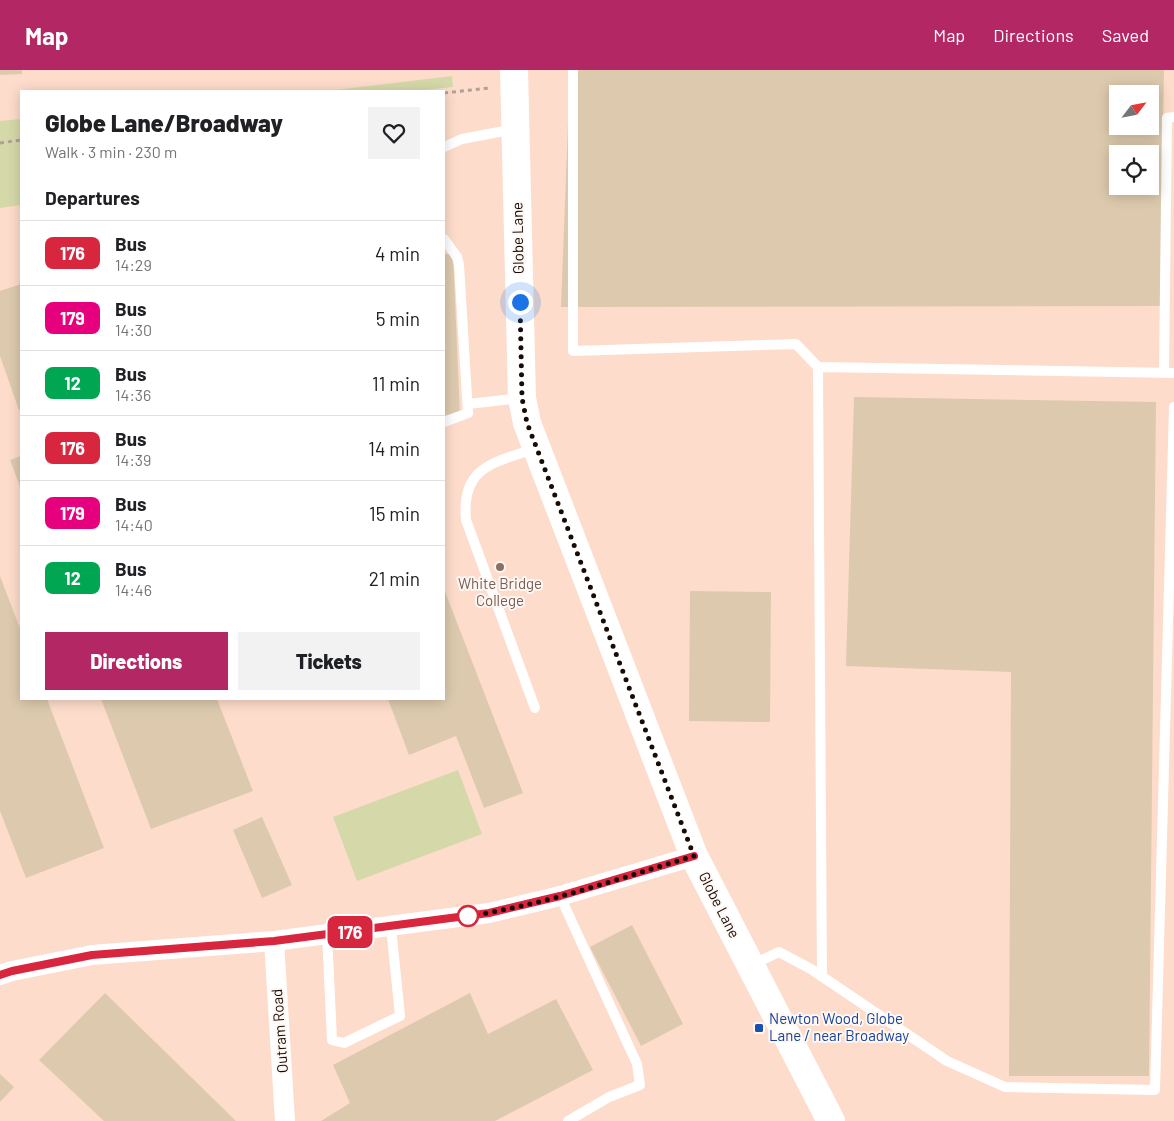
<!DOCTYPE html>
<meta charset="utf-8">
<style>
body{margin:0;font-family:Barlow,sans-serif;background:#f2f2f2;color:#202124;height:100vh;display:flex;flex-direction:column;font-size:19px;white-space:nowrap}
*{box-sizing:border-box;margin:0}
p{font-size:16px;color:#757577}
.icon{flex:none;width:28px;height:28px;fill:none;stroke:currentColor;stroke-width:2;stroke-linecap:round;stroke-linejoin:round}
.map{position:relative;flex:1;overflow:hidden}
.drawer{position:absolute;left:20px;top:20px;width:425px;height:610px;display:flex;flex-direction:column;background:#fff;border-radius:0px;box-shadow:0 2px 12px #0003}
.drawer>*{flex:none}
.badge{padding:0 10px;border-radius:8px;font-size:18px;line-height:32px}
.needle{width:32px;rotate:58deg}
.controls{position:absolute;left:1109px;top:15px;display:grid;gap:10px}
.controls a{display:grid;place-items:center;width:50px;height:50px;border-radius:0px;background:#fff;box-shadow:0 2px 12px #0003;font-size:25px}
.you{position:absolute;width:25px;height:25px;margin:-12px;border:4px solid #fff;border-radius:50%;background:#1a73e8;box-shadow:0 0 0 8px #1a73e833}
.map>.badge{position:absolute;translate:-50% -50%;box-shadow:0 0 0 2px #fff}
h2{padding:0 25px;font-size:19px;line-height:45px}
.round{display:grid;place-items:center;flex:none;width:52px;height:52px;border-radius:0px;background:#f2f2f2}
.head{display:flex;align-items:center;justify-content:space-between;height:85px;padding:0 25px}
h1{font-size:24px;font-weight:800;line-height:38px}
.action{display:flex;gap:10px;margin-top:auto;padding:10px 25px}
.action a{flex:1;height:58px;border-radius:0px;background:#b32864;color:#fff;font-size:20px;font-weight:800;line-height:58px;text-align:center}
.action a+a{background:#f2f2f2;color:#202124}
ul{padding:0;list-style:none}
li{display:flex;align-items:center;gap:15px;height:65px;padding:0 25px;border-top:1px solid #e0e0e0}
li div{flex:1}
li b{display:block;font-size:19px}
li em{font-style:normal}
li .badge{min-width:55px;font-weight:700;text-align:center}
header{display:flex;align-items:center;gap:30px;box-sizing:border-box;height:70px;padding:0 25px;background:#b32864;color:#fff}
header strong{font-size:24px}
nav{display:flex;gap:28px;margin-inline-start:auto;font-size:18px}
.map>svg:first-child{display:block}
</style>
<header>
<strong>Map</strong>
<nav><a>Map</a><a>Directions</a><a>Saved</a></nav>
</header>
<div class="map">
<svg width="1174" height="1051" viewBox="0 0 1174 1051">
<rect width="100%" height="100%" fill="#fbe7dd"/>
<path fill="#fddccb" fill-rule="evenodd" d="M0 0H1174V1051H0ZM21 21H444V629H21ZM1118 24H1150V56H1118ZM1118 84H1150V116H1118Z"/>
<path fill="#d5d9a9" d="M452 6 453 17 413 21H327Z
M21 49V135L0 138V51Z
M458 700 482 764 357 811 333 747Z"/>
<path fill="#ddcaae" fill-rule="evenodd" d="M0 0H22V4L0 5Z
M570 0H1164L1160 236 561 237ZM1118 24H1150V56H1118ZM1118 84H1150V116H1118Z
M444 184H453L460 344 444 345Z
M21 214V340H19L0 286V221Z
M854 327 1156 332 1149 1006H1009L1011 602 846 596Z
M21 386V419L10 390Z
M0 506 21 561V629H47L104 778 26 808 0 741Z
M444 519 523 723 484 738 456 666 409 685 388 629H444Z
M690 521 771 522 770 652 689 651Z
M101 629H217L253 721 151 759Z
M262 747 292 815 262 828 233 760Z
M632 855 683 954 641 976 590 877Z
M105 923 236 1051H104L39 990Z
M470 923 488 964 556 929 593 1000 495 1051H321L350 1033 333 995Z
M0 1004 14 1017 0 1032Z"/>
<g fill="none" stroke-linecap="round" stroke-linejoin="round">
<path stroke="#b1a098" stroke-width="3" stroke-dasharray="4 4" stroke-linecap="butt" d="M444 23 489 18
M0 73 21 70"/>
<path stroke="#fff" stroke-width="10" d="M573 0V281L796 274 818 297
M444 77 462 69 515 59
M444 169 457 187 459 195 468 343 444 352
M1164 302 1167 48 1174 47
M468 334 521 328
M535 638 466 450C461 396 494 393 536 378
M560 826 637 994 640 1015 609 1027 568 1051
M327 864 332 970 344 973 400 946 391 857
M751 895 779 882 811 899 947 991 1005 1017 1155 1020 1174 337
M822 907 818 297 1174 303"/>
<path stroke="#fff" stroke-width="20" d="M274 871 285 1051
M0 905 12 901 92 885 274 871 489 843 560 826 694 786"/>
<path stroke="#fff" stroke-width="28" d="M514 0 522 328 527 353 694 786 831 1051"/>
</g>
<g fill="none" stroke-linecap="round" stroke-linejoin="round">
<g stroke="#fff" stroke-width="11">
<path id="line" d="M0 905 12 901 92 885 274 871 489 843 560 826 694 786"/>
</g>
<use href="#line" stroke="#d7263d" stroke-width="8"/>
<path stroke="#170c07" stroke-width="5" stroke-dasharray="0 9" d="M468 846C545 835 620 808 694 786L527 353 522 328 520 232"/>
</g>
<circle fill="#8d6e63" stroke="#fef7f4" stroke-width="2" cx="500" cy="497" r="5"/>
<circle fill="#fff" stroke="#d7263d" stroke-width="2.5" cx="468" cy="846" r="10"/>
<rect fill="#1a4fb4" stroke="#fef7f4" stroke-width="2" x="754" y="953" width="10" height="10" rx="2.5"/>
<g text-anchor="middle" stroke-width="4" stroke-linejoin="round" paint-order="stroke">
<g font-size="15" fill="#170c07" stroke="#fef7f4">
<text transform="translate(518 168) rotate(-91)" y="5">Globe Lane</text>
<text transform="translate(719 835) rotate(63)" y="5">Globe Lane</text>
<text transform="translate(280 961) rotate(-94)" y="5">Outram Road</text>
</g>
<g font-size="15" fill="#785e54" stroke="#fef7f4">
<text x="500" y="519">White Bridge<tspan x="500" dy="17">College</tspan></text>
</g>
<g font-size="15" fill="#164399" stroke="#fef7f4" text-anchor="start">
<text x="769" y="954">Newton Wood, Globe<tspan x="769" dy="17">Lane / near Broadway</tspan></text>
</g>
</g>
</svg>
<div class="controls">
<a><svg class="needle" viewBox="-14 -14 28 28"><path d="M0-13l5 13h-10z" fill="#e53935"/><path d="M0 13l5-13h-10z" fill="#757577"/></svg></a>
<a><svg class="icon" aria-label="locate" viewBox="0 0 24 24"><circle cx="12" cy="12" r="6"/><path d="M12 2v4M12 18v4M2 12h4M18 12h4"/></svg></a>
</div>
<div class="you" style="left:520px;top:232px"></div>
<b class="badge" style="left:350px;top:862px;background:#d7263d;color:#fff">176</b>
<section class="drawer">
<div class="head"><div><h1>Globe Lane/Broadway</h1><p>Walk · 3 min · 230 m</p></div><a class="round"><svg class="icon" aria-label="heart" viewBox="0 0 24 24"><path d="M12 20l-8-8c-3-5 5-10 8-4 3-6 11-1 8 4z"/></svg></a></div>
<h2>Departures</h2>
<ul>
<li><span class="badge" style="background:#d7263d;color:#fff">176</span><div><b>Bus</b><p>14:29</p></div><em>4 min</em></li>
<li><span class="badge" style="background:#e6007e;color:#fff">179</span><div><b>Bus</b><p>14:30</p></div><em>5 min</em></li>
<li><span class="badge" style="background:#00a651;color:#fff">12</span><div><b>Bus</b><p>14:36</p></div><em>11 min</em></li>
<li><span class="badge" style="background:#d7263d;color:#fff">176</span><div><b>Bus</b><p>14:39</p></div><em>14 min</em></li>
<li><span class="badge" style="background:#e6007e;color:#fff">179</span><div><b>Bus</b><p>14:40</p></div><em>15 min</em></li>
<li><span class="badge" style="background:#00a651;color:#fff">12</span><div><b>Bus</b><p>14:46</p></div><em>21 min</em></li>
</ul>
<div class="action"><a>Directions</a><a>Tickets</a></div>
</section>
</div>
